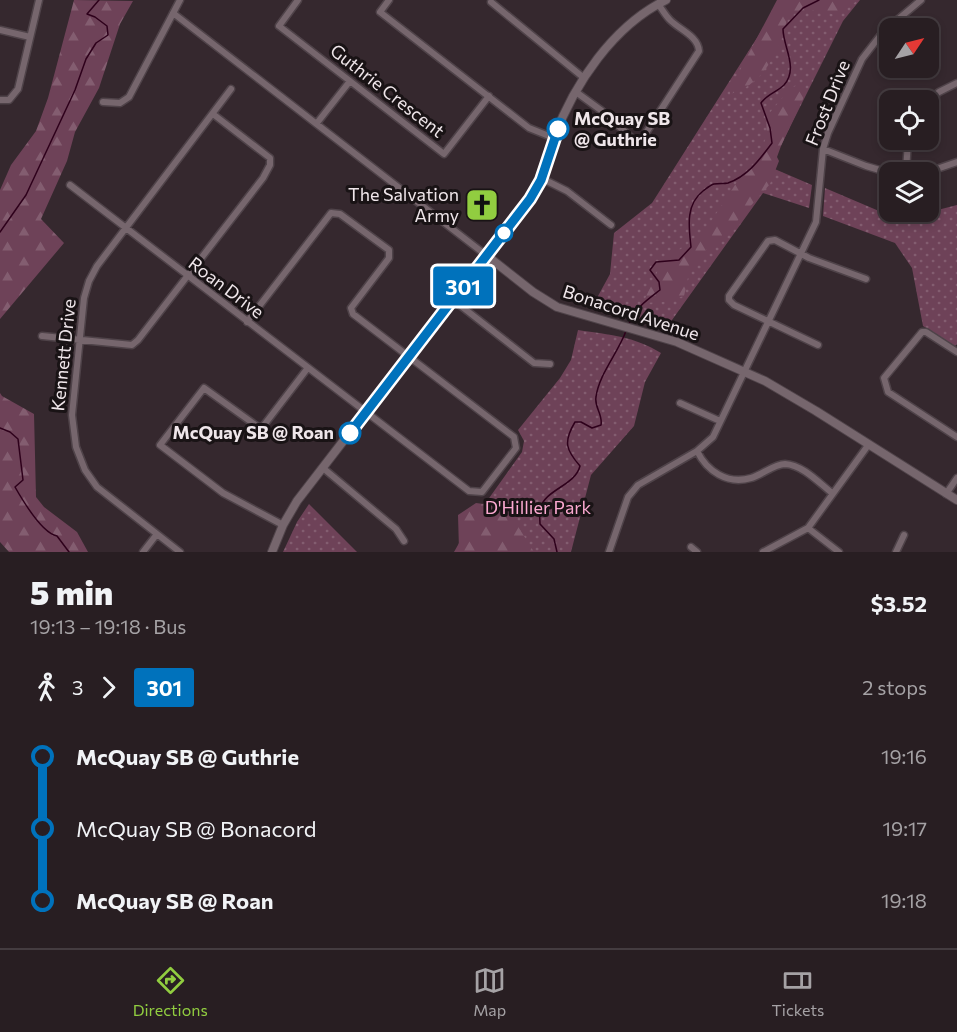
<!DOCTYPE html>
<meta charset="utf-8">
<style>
body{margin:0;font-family:Commissioner,sans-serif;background:#30272a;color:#f1f3f6;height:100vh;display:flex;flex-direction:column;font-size:22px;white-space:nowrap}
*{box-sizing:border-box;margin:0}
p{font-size:20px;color:#a5a2a5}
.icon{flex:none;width:33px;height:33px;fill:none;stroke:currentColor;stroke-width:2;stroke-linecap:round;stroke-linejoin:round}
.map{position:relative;height:552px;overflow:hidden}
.details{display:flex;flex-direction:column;background:#281e22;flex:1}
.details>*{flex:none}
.badge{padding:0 12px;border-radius:4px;font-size:21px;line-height:39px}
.needle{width:39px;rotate:55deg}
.fabs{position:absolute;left:879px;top:18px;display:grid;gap:12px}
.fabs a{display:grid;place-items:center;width:60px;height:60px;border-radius:12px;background:#281e22;box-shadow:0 3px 9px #0003,0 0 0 2px #443c40;font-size:30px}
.map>.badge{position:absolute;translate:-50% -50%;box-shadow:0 0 0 3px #fff}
.legs{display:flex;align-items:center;gap:9px;height:66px;padding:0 30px;font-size:20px}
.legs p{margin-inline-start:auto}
.head{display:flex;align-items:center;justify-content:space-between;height:102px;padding:0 30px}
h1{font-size:33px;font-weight:800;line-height:45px}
ul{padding:0 30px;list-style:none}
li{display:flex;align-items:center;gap:21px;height:72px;font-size:22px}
li i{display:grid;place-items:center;width:9px;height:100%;margin:0 8px;background:currentColor}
li i::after{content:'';width:15px;height:15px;margin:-8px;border:4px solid;border-radius:50%;background:#281e22}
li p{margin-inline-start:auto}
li:first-child i{background:linear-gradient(#0000 50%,currentColor 0)}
li:last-child i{background:linear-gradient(currentColor 50%,#0000 0)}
.tab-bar{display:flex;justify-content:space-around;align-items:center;height:84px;border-top:2px solid #443c40;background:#281e22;font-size:16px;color:#a5a2a5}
.tab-bar a{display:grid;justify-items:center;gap:3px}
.tab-bar .on{color:#91cd40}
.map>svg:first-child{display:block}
</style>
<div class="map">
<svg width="957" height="552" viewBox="0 0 957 552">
<defs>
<pattern id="grass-dots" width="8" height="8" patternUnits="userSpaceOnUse" patternTransform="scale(1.5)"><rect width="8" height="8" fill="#6e4258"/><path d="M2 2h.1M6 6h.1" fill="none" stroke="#835d70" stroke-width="1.8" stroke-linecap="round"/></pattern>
<pattern id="forest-firs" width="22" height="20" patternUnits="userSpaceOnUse" patternTransform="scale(1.5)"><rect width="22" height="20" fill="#6e4258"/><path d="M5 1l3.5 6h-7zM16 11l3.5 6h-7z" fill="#835d70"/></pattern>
</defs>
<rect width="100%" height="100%" fill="#35282e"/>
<path fill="url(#grass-dots)" d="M781 0H860L843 21 770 167 812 185 809 208 763 193 667 327 592 307 610 274 614 233 652 203Z
M825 188 879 211 926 213 957 205V344L955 346 923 326 912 268 895 243 823 216Z
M578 330C611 335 633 336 661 353L645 382 634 426 591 475 571 552H454L480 506 487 501 522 452 524 441 518 430 560 378 571 360Z
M309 504 357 552H283L297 522Z"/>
<path fill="url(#forest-firs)" d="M74 0 133 1 120 24 99 88 75 132 67 161 41 219 64 243 0 319V190L11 165 36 131 48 98Z
M777 0H858L837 16C818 9 810 8 790 14 784 25 783 38 777 50 766 72 753 87 730 94V89Z
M799 84 803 86V99L781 146 777 157 779 161 770 184 733 226 707 249 689 273 684 296 663 302 643 303 660 266 667 258 702 235 737 182 757 160 767 135 766 117 790 89Z
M0 393 2 396 34 414 36 497 44 507 77 532 88 552H9L0 542Z
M476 503 499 506 512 517 534 552H456L459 549 458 515Z"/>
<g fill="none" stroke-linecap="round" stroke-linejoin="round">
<path stroke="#2e001b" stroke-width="1.5" d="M0 232 26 195 75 90 86 59 96 43 108 35 107 26 95 17 87 14 99 0
M629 324C635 308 647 300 660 290L659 282 650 270 656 262 679 260 691 247C689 228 685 205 703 191 706 189 710 185 714 184 719 183 724 184 728 183 748 176 760 159 772 143L770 128 761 103C767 94 777 92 784 85 799 68 783 47 783 29L803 8 819 0
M0 428 10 432 18 439 23 480 15 487C23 501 42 533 57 536L69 552
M557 552 554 539 540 524C540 519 539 514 540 509 545 489 575 486 580 466 566 450 563 442 575 422H581L592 428 601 425C603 414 594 407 596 397 599 374 618 353 626 331"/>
<g stroke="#4f4349" stroke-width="9">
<path id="minor" d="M298 0 279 26 444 154 489 96
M389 0 380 12 529 128 554 138
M491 2 584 78
M173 13 486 255
M0 30 30 37
M576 92 602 111 634 140 642 139 699 51C698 36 680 30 670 20 665 15 662 9 658 4
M0 100H9L18 89 39 0
M928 101 939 92 957 83
M103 102 120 103 129 97 180 0
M317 123 350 81
M823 149 866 166 890 173
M906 172 908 140
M928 172 957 162
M541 178 567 191 611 225
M70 185 469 491 482 492 516 448 514 437 353 314 351 308 389 258V250L340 214 331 213 247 322
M452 299 534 363 550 364
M42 336 132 345 138 340 263 178 270 165V158L213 114
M818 345 734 305 729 300V296L768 241 775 240 809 258 866 279
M957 352 926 332H922L884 378 888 392 957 437
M680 403 720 421
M697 451C707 471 727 485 751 478 762 475 774 464 785 464 803 465 819 483 832 493
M323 468 396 529 404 541
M946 494 957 478
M283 525 223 493 160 445 204 388 261 429 307 369
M808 528 839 552
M691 547 697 552
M143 552 157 534
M180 552 97 487 85 470 76 447 72 415 84 298 89 281 97 266 231 89
M609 552 628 497 638 485 697 451 713 437 816 222 823 149 828 133 862 59 883 32 921 0
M763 552 808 528 869 444
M896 552 904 535"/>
</g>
<g stroke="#4f4349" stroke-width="10">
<path id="tertiary" d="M486 255 533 292 557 307 677 342 765 381 816 411 957 500
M272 552 283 525 297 501 530 199C541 179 546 159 554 138 574 84 613 26 666 0"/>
</g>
<use href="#minor" stroke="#76666d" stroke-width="6"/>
<use href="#tertiary" stroke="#76666d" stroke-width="8"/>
</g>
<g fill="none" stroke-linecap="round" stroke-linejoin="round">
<g stroke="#fff" stroke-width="14">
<path id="line-1" d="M350 433 530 199 541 180 558 129"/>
</g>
<use href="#line-1" stroke="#0072bc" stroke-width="9"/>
</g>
<defs>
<g id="church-square" transform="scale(1.725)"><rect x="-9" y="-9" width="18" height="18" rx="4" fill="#91cd40" stroke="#191315"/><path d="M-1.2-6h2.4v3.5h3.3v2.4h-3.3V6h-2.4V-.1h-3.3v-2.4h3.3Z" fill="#111"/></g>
</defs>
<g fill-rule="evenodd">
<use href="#church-square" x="482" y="205"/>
</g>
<g fill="#fff" stroke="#0072bc" stroke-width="3">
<circle cx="558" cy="129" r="10"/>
<circle cx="504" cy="233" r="8"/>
<circle cx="350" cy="433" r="10"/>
</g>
<g text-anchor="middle" stroke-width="6" stroke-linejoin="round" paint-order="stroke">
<g font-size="18" fill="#efe6ea" stroke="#191315">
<text transform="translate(387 91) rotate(38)" y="6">Guthrie Crescent</text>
<text transform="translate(828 103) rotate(-68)" y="6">Frost Drive</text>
<text transform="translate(226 288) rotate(37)" y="6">Roan Drive</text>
<text transform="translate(631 313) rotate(18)" y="6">Bonacord Avenue</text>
<text transform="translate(64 355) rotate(-84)" y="6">Kennett Drive</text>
</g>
<g font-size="18" font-weight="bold" fill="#efe6ea" stroke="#191315" text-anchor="start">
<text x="574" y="125">McQuay SB<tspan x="574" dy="21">@ Guthrie</tspan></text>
<text x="334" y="439" text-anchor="end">McQuay SB @ Roan</text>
</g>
<g font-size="18" fill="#efe6ea" stroke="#191315" text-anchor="end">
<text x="459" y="201">The Salvation<tspan x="459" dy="21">Army</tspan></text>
</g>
<g font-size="18" fill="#fca9d1" stroke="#191315">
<text x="538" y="514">D'Hillier Park</text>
</g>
</g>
</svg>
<div class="fabs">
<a><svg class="needle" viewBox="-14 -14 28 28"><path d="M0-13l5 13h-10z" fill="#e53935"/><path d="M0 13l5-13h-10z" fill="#a5a2a5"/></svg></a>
<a><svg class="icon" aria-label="locate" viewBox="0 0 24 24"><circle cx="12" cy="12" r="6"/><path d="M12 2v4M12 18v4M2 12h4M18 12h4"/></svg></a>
<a><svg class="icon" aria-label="layers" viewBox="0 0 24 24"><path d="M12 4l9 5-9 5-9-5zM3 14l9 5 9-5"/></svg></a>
</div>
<b class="badge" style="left:463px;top:286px;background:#0072bc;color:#fff">301</b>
</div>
<section class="details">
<div class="head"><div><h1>5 min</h1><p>19:13 – 19:18 · Bus</p></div><b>$3.52</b></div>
<div class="legs"><svg class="icon" aria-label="walk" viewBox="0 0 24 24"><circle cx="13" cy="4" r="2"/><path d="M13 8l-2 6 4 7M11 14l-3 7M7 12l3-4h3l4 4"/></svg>3<svg class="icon" aria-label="forward" viewBox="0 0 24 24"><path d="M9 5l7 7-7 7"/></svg><b class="badge" style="background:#0072bc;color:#fff">301</b><p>2 stops</p></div>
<ul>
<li><i style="color:#0072bc"></i><b>McQuay SB @ Guthrie</b><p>19:16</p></li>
<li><i style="color:#0072bc"></i><span>McQuay SB @ Bonacord</span><p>19:17</p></li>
<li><i style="color:#0072bc"></i><b>McQuay SB @ Roan</b><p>19:18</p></li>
</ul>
</section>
<nav class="tab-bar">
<a class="on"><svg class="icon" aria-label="directions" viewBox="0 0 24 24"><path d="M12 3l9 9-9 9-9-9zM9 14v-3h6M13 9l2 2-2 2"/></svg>Directions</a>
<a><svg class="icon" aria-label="map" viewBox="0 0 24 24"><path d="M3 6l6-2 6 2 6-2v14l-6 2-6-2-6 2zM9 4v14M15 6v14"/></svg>Map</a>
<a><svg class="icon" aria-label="tickets" viewBox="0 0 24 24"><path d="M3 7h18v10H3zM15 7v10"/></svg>Tickets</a>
</nav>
